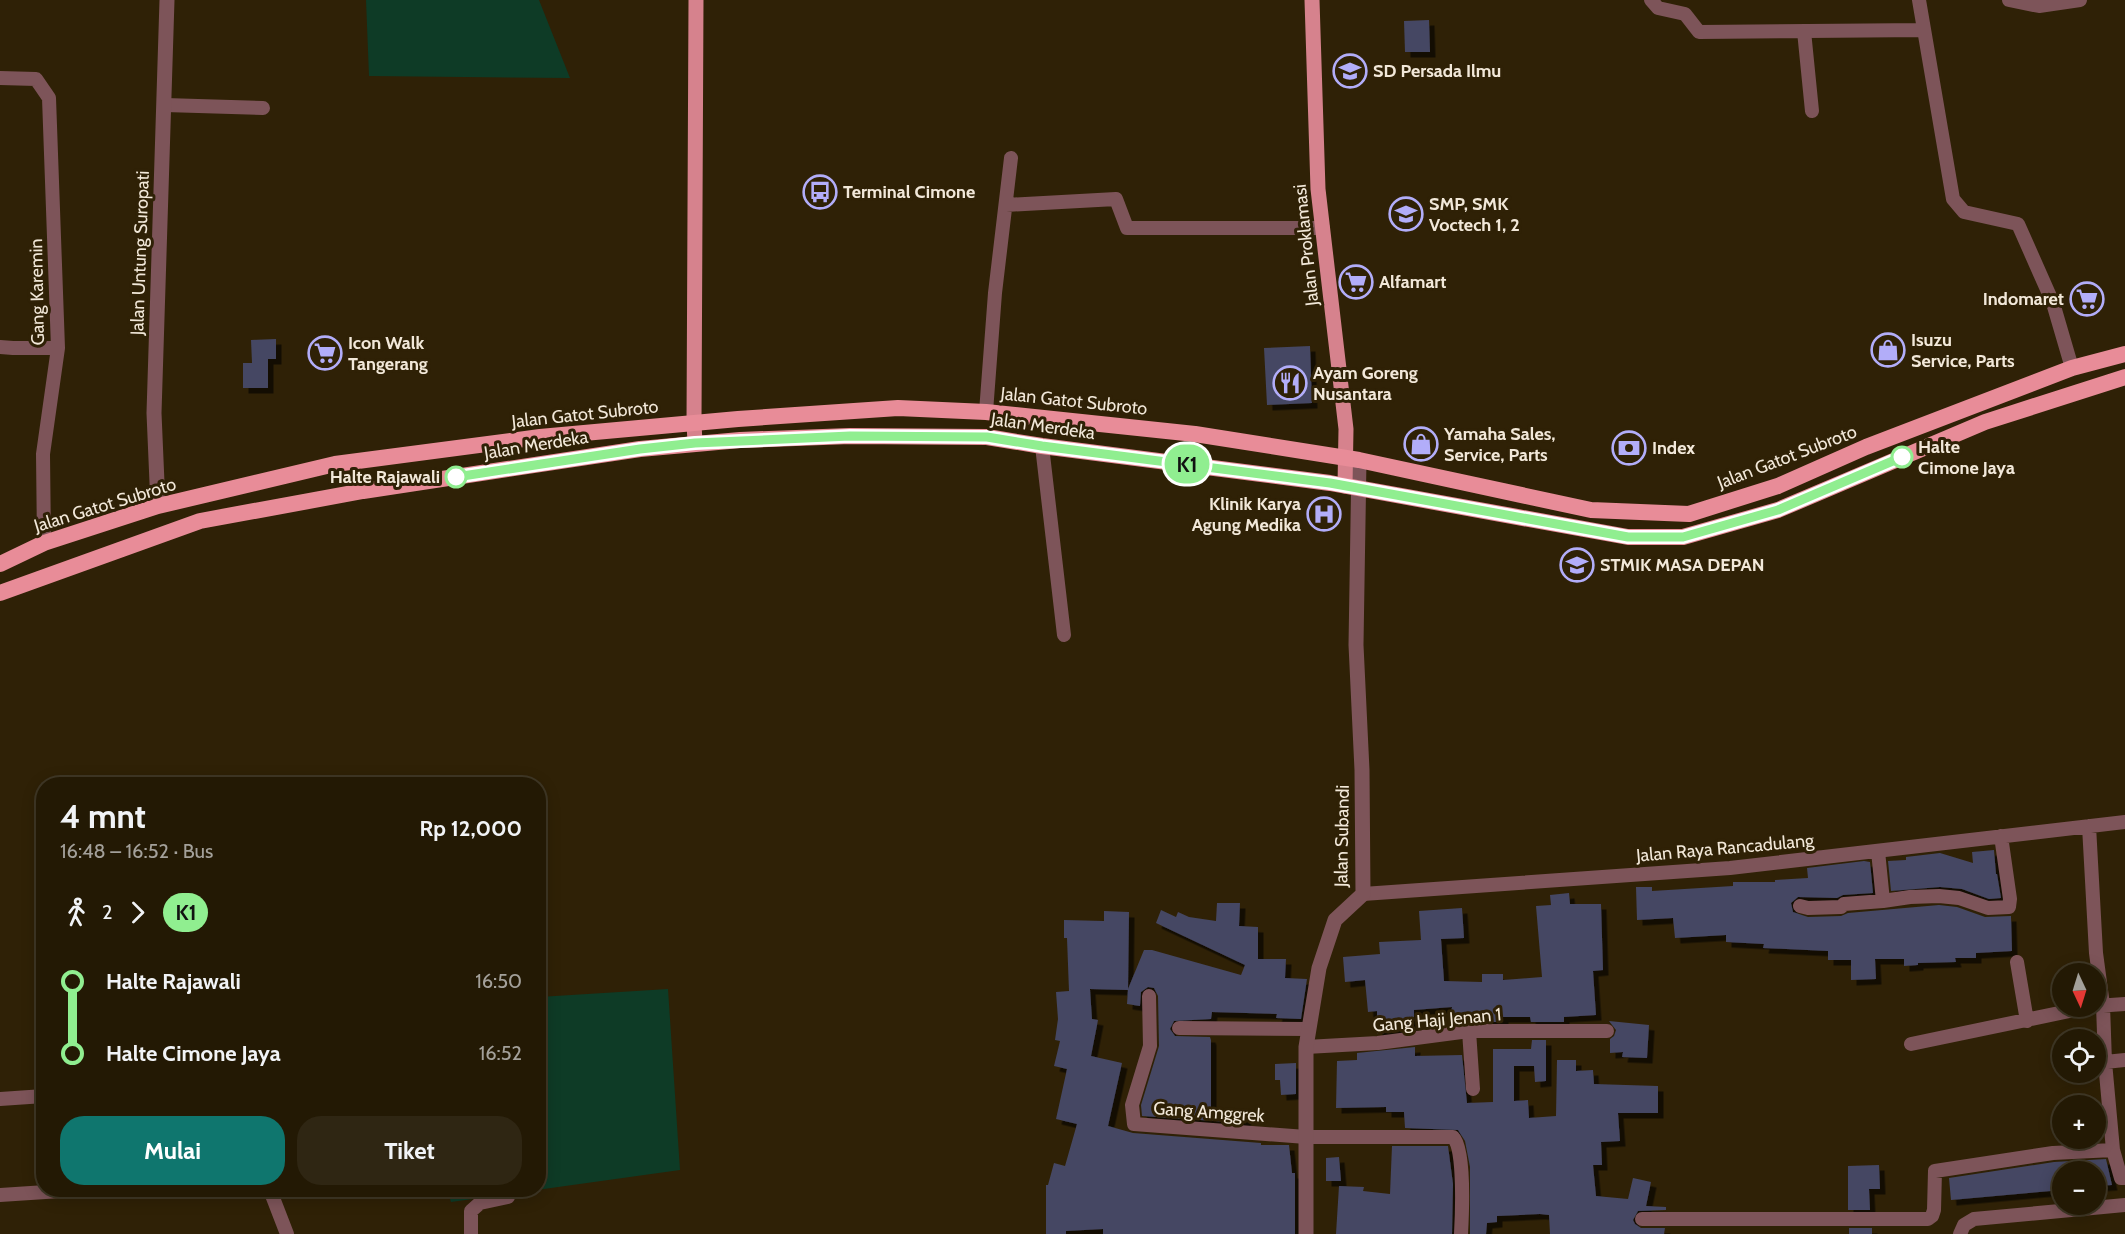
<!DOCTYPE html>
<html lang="id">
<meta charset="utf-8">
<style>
body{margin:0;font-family:Cabin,sans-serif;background:#2f2613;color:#f1f3f6;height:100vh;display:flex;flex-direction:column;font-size:22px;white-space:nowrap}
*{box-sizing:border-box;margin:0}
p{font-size:20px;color:#a3a09a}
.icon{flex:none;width:33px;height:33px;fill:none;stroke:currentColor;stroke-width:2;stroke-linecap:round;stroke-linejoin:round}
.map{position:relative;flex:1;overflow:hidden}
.panel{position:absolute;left:36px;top:777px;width:510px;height:420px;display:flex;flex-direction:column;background:#231904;border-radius:24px;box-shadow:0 3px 15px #0003,0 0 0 2px #403826}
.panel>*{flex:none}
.badge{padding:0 12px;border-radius:20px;font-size:21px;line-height:39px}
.needle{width:39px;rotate:176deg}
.fabs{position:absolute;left:2052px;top:963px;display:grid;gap:12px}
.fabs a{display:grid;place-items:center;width:54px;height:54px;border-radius:50%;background:#231904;box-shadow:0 3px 15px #0003,0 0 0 2px #403826;font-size:30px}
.map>.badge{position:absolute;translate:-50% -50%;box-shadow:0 0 0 3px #fff}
.legs{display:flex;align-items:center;gap:9px;height:66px;padding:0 24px;font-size:20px}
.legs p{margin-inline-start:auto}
.summary{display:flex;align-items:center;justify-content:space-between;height:102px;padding:0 24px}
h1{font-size:33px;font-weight:800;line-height:45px}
.button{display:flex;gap:12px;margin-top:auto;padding:12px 24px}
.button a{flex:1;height:69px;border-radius:24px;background:#0f766e;color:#fff;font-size:24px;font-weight:800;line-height:69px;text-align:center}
.button a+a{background:#2f2613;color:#f1f3f6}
ul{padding:0 24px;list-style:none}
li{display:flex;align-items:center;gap:21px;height:72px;font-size:22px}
li i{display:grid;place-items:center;width:9px;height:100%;margin:0 8px;background:currentColor}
li i::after{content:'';width:15px;height:15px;margin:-8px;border:4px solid;border-radius:50%;background:#231904}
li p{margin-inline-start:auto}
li:first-child i{background:linear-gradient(#0000 50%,currentColor 0)}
li:last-child i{background:linear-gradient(currentColor 50%,#0000 0)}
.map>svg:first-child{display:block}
</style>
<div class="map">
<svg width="2125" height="1234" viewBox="0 0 2125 1234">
<defs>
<filter id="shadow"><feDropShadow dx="5.5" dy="5.5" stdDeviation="0" flood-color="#0009"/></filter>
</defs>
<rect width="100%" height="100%" fill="#2f2106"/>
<path fill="#0e3b26" d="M366 0H539L570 78 369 76Z
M668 989 680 1170 451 1202 447 1190H538L539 997Z"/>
<path fill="#454763" filter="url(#shadow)" d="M1429 20 1430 52H1405L1404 21Z
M276 339V359H268V388H243V363H252L251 340Z
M1310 346 1312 403 1267 405 1264 348Z
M1994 850 1996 874H1997L2001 898 1989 899 1962 889 1940 887 1891 891 1888 861 1906 860V857L1940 853 1973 863 1972 852Z
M1864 861 1870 862 1873 893 1843 895 1837 898 1798 897 1791 903 1793 912 1808 917 1841 916 1848 913 1939 905 1957 907 1985 917 2011 916 2012 951 1976 953V958H1955L1956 962 1918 963V965L1904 966V959H1875L1876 979 1851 980V960H1828V951L1763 948 1764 944 1726 942V935L1675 938 1673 918 1637 920 1636 887H1652V891L1733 886V882H1775V880L1808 878 1807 868Z
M1569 893 1570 904H1601L1603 970 1593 971 1596 1015 1564 1017V1022H1531L1530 1017H1503V1022H1483V1015L1451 1013 1452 1007 1414 1010V1029L1377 1034V1011L1368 1012 1365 980 1345 982 1343 957 1380 954 1379 942 1421 940 1419 911 1462 908 1464 938 1441 939 1444 981 1482 982V974H1503V980L1542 977 1536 906 1551 905 1550 895Z
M1217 903H1240L1239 926 1258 927V959H1286L1285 978 1307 979 1301 1019 1276 1018 1277 1014 1212 1012 1211 1019 1174 1021 1170 1029 1175 1036 1210 1037 1211 1040V1112L1246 1116 1245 1123 1142 1116 1141 1105 1159 1046 1158 996 1154 988 1148 987 1141 992 1140 1006 1127 1004 1128 989 1144 950H1152L1241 975 1245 965 1156 923 1161 910 1176 917 1178 912 1189 917 1216 921Z
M1104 911 1129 912 1128 990 1090 989 1092 1019 1098 1020 1091 1056 1122 1063 1108 1126 1133 1133 1261 1143V1145H1289L1292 1173H1295V1234H1103V1229L1066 1231V1234H1046V1185H1048L1054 1163 1065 1166 1077 1124 1056 1119 1067 1069 1054 1066 1060 1041 1055 1040 1058 1019 1056 992 1069 991 1067 938H1064V920L1104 921Z
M1609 1021 1649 1025 1647 1058 1622 1057 1623 1052 1610 1053V1039L1614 1036 1616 1030Z
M1532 1040H1546V1081L1535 1082 1534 1066H1514V1101L1528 1100 1529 1118 1556 1116 1557 1060H1576V1071L1593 1070 1594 1084 1658 1086V1113H1618L1620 1141 1601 1142 1602 1165H1593L1596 1196 1628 1199 1633 1178 1651 1182 1646 1206 1666 1207V1210L1638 1211 1633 1220 1635 1224 1641 1228H1665L1664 1234H1550L1549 1215 1540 1214 1497 1216V1222L1487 1223 1486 1234H1470V1167L1465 1141 1458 1130 1405 1128 1404 1112H1386V1107L1336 1108 1337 1061 1357 1060V1053L1415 1047V1056L1462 1055 1467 1103 1493 1102V1049H1531Z
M1296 1063V1094L1281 1095 1280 1080H1275V1064Z
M1392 1146H1448L1453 1184 1452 1234H1336L1339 1186 1364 1187 1363 1191 1390 1194Z
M1339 1157 1341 1181H1326V1158Z
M2106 1159 2112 1185 2096 1186V1172H2062V1190L1951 1200 1949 1178 2054 1162Z
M1879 1165 1880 1189H1869L1870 1210H1848V1166Z
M1849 1228H1872V1234H1849Z"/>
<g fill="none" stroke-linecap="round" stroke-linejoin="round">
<path stroke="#7d5459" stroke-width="14" d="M1651 0 1658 8 1685 14 1699 32 1924 30
M1919 0 1953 199 1964 212 2018 224 2053 303 2072 368
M2009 0 2039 6 2080 0
M1804 31 1812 111
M0 78 36 79 49 98 58 348 43 454 44 543
M165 105 263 108
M1006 205 1116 199 1127 228H1323
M0 347 13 348H58
M986 412 995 293 1011 158
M1042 446 1064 635
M2089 826 2096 953 2103 1005 2105 1062 2113 1150 2121 1178H2125
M1878 851 1883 901 1910 897 1939 896 1959 898 1988 908 2009 907 2010 899 2001 836
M1363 894 1730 868 2125 822
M1800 906 1808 908 1841 907 1844 904 1883 901
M2017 962 2027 1021
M1149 996 1150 1046 1132 1105 1134 1124 1306 1137H1453C1465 1149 1462 1216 1461 1234
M2096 1006 2125 1004
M1179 1028 1308 1029
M1469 1031 1473 1089
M1911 1044 2093 1006
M1306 1047 1378 1043 1469 1031H1607
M2105 1062 2125 1060
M0 1099 44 1096
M270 1190 287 1234
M0 1195 76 1190
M1642 1219H1928L1932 1216 1934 1210 1935 1171 2053 1153 2113 1150
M471 1234V1211L480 1203 508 1197
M1960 1234 1964 1225 1974 1219 2125 1205"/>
<path stroke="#7d5459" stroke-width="15" d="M158 506 154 413 167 0
M1306 1234V1047L1319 968 1335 920 1363 894 1362 770 1356 645 1359 460"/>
<path stroke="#d6828d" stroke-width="15" d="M1312 0 1318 189 1346 429 1345 486
M695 443 694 423 696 0"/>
<path stroke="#e88c98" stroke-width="16" d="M0 564 44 543 158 506 335 464 540 437 738 419 898 408 986 412 1195 434 1359 460 1591 510 1689 514 1778 486 1866 447 2072 368 2125 354
M0 593 200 521 363 491 640 449 740 440 850 436 987 437 1042 446 1330 483 1628 537H1683L1778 510 1985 422 2125 377"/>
</g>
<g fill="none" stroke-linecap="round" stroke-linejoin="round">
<g stroke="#fff" stroke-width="14">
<path id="line-1" d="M456 477 640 449 695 443 850 436 987 437 1042 446 1330 483 1628 537H1683L1778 510 1902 457"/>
</g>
<use href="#line-1" stroke="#90ee90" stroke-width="9"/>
</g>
<defs>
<g id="school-ring" transform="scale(1.725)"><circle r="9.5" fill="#2f2106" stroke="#b2adf9" stroke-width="1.5"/><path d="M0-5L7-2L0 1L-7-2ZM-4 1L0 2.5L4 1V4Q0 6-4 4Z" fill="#b2adf9"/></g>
<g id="bus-ring" transform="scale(1.725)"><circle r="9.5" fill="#2f2106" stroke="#b2adf9" stroke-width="1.5"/><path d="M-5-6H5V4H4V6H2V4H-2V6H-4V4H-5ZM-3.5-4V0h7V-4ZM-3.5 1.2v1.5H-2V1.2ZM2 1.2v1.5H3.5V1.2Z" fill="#b2adf9"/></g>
<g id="supermarket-ring" transform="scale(1.725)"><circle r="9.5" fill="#2f2106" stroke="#b2adf9" stroke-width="1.5"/><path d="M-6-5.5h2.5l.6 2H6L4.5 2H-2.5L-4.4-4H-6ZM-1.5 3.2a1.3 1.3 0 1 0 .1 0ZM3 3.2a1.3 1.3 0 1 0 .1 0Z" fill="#b2adf9"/></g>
<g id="shop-ring" transform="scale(1.725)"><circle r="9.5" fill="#2f2106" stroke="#b2adf9" stroke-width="1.5"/><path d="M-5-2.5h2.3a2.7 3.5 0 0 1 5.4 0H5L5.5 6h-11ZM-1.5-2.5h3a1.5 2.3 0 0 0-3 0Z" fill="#b2adf9"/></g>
<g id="restaurant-ring" transform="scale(1.725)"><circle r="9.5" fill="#2f2106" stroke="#b2adf9" stroke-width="1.5"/><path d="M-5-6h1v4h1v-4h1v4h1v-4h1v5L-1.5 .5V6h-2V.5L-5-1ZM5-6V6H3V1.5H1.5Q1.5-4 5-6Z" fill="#b2adf9"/></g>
<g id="bank-ring" transform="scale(1.725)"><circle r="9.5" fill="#2f2106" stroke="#b2adf9" stroke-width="1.5"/><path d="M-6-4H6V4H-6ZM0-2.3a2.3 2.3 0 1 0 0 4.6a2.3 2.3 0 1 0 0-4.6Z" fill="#b2adf9"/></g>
<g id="hospital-ring" transform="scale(1.725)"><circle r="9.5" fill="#2f2106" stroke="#b2adf9" stroke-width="1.5"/><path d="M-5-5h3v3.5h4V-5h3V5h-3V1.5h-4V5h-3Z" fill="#b2adf9"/></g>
<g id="university-ring" transform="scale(1.725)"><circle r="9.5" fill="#2f2106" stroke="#b2adf9" stroke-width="1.5"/><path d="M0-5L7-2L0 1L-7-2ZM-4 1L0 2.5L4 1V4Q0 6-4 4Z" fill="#b2adf9"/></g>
</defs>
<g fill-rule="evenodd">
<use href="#school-ring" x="1350" y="71"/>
<use href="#bus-ring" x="820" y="192"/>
<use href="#school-ring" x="1406" y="214"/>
<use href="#supermarket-ring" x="1356" y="282"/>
<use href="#supermarket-ring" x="2087" y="299"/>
<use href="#shop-ring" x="1888" y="350"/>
<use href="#supermarket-ring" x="325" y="353"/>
<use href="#restaurant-ring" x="1290" y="383"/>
<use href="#shop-ring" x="1421" y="444"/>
<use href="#bank-ring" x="1629" y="448"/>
<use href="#hospital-ring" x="1324" y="514"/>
<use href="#university-ring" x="1577" y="565"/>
</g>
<g fill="#fff" stroke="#90ee90" stroke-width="3">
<circle cx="1902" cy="457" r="10"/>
<circle cx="456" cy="477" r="10"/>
</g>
<g text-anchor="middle" stroke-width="6" stroke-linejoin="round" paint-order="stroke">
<g font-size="18" font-weight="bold" fill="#f2e8d9" stroke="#2f2106" text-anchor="start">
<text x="1373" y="77">SD Persada Ilmu</text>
<text x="843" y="198">Terminal Cimone</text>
<text x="1429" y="210">SMP, SMK<tspan x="1429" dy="21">Voctech 1, 2</tspan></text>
<text x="1379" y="288">Alfamart</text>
<text x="2064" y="305" text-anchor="end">Indomaret</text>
<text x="1911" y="346">Isuzu<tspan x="1911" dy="21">Service, Parts</tspan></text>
<text x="348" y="349">Icon Walk<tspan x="348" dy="21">Tangerang</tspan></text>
<text x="1313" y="379">Ayam Goreng<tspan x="1313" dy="21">Nusantara</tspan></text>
<text x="1444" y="440">Yamaha Sales,<tspan x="1444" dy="21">Service, Parts</tspan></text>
<text x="1652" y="454">Index</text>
<text x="1301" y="510" text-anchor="end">Klinik Karya<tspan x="1301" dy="21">Agung Medika</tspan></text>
<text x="1600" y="571">STMIK MASA DEPAN</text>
</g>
<g font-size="18" fill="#f2e8d9" stroke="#2f2106">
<text transform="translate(1306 245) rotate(-96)" y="6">Jalan Proklamasi</text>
<text transform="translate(140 253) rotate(-88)" y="6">Jalan Untung Suropati</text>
<text transform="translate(37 292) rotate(-91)" y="6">Gang Karemin</text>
<text transform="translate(1074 401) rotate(6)" y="6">Jalan Gatot Subroto</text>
<text transform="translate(585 414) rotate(-6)" y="6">Jalan Gatot Subroto</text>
<text transform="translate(1043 426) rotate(8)" y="6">Jalan Merdeka</text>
<text transform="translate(536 445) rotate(-9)" y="6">Jalan Merdeka</text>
<text transform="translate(1787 457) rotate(-21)" y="6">Jalan Gatot Subroto</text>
<text transform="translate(105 505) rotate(-17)" y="6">Jalan Gatot Subroto</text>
<text transform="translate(1342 836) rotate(-89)" y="6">Jalan Subandi</text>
<text transform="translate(1725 848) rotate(-5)" y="6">Jalan Raya Rancadulang</text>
<text transform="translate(1437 1020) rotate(-5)" y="6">Gang Haji Jenan 1</text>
<text transform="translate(1209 1112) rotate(4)" y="6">Gang Amggrek</text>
</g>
<g font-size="18" font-weight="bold" fill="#f2e8d9" stroke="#2f2106" text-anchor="start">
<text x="1918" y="453">Halte<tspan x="1918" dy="21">Cimone Jaya</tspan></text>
<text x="440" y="483" text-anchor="end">Halte Rajawali</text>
</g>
</g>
</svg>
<div class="fabs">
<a><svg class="needle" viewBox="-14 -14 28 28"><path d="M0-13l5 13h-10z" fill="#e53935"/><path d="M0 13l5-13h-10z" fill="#a3a09a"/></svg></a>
<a><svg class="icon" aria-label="locate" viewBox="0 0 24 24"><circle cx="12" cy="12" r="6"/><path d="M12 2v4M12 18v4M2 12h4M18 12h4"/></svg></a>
<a>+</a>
<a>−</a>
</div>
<b class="badge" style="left:1187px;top:464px;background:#90ee90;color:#111">K1</b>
<section class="panel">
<div class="summary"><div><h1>4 mnt</h1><p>16:48 – 16:52 · Bus</p></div><b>Rp 12,000</b></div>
<div class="legs"><svg class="icon" aria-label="walk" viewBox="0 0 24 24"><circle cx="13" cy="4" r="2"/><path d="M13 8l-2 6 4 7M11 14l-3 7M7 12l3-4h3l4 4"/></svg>2<svg class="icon" aria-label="forward" viewBox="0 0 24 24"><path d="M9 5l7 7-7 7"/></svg><b class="badge" style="background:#90ee90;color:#111">K1</b></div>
<ul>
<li><i style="color:#90ee90"></i><b>Halte Rajawali</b><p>16:50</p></li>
<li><i style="color:#90ee90"></i><b>Halte Cimone Jaya</b><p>16:52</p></li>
</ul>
<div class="button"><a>Mulai</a><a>Tiket</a></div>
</section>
</div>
